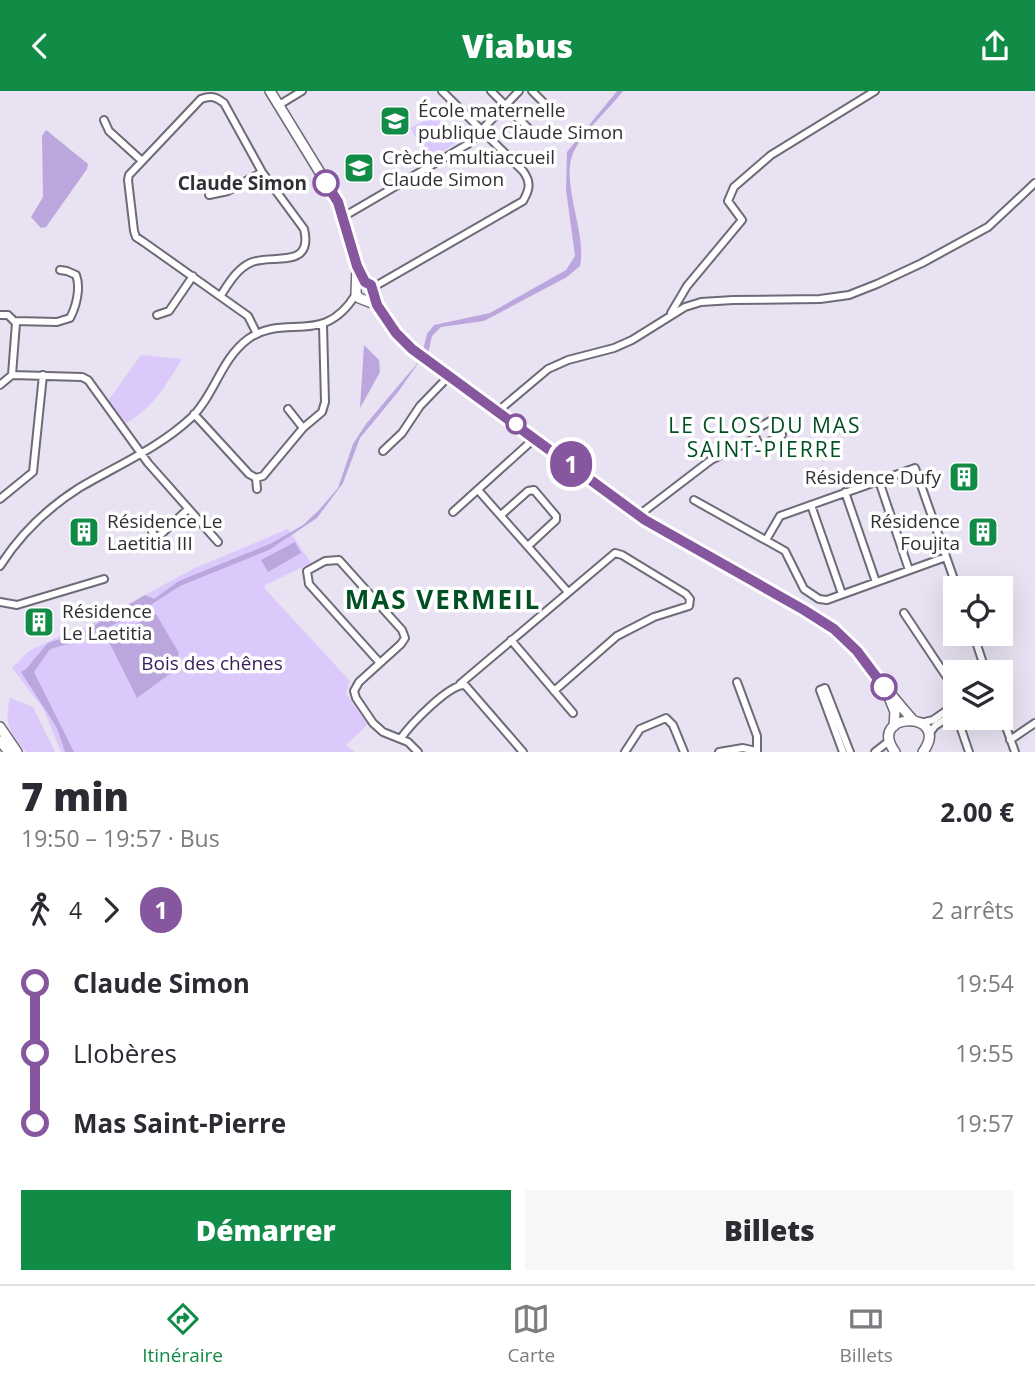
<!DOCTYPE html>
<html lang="fr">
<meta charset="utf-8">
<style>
body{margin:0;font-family:"Open Sans",sans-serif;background:#f7f7f7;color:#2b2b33;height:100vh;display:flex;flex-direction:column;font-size:26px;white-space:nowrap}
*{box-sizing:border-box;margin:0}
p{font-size:23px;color:#7c7c81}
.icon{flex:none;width:38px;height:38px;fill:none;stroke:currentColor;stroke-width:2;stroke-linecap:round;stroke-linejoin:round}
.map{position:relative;height:661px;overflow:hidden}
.sheet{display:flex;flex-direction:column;background:#fff;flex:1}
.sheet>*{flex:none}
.badge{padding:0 14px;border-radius:23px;font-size:24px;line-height:46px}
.tools{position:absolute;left:943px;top:485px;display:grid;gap:14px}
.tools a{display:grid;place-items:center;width:70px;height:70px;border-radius:0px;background:#fff;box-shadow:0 7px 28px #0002;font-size:35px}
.map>.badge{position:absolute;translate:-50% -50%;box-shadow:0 0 0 4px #fff}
.legs{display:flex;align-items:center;gap:10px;height:77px;padding:0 21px;font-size:23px}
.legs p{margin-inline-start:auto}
.headline{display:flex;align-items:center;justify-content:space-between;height:119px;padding:0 21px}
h1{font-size:38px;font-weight:800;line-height:52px}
.action{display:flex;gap:14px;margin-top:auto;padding:14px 21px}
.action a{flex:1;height:80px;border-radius:0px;background:#118c47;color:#fff;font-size:28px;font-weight:800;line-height:80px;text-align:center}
.action a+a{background:#f7f7f7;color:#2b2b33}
ul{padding:0 21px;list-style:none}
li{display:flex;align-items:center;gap:24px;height:70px;font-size:26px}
li i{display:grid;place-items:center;width:10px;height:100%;margin:0 9px;background:currentColor}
li i::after{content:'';width:18px;height:18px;margin:-9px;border:5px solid;border-radius:50%;background:#fff}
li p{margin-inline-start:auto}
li:first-child i{background:linear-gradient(#0000 50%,currentColor 0)}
li:last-child i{background:linear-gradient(currentColor 50%,#0000 0)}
header{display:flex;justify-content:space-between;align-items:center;height:91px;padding:0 21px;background:#118c47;color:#fff;font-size:32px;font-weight:800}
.tabs{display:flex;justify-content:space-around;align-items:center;height:98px;border-top:2px solid #e1e1e2;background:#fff;font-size:19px;color:#7c7c81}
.tabs a{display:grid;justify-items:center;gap:4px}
.tabs .current{color:#118c47}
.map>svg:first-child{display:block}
</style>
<header><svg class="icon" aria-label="back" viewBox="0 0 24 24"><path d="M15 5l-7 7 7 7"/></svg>Viabus<svg class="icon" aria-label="share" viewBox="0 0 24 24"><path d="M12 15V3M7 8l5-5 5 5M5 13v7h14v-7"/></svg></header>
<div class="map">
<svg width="1035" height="661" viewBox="0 0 1035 661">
<rect width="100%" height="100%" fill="#e8e2f2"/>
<path fill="#dbc9fb" d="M435 24 456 52 429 68 410 37Z
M141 264 182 268C167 293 152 318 126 332L108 310Z
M288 438 311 472 265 494V498L350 590 346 603 368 633 346 654 355 661H61L43 617 12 577 29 560 60 545 84 537 193 478Z
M10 607 33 616 55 661H26C9 640 4 634 10 607Z"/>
<path fill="#bba7dd" d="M617 0H623C608 20 580 43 572 65 562 96 587 143 580 175L567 186 484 230 441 236 432 245 428 263 423 259 427 243 434 234 490 222 566 179 575 165 566 99 567 61Z
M46 39 88 73 87 78 46 136 41 137 31 126 43 106 42 45Z
M364 254 379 269 380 281 360 317Z
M421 268 398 301 360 347 343 392 317 427 269 459 180 495 135 524 72 552 50 558 34 581 74 661H65L57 637 21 581 26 578 48 552 85 540 145 504 154 508 179 490 272 452 303 434 319 419 338 397 353 353 366 333Z
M295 451 301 462 268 481 261 469Z
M156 523 179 562 171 582 137 607 107 547Z"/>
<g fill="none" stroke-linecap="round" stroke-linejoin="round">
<g stroke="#6f6a78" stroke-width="10">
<path id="street" d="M491 0 529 38
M532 0 550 18
M279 14 302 0
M104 29 109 40 142 70
M209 104 228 100 262 81
M343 126 468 53 519 0
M372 197 523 110C530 98 531 91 523 80L442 0
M221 204C229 192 237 178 250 172 269 162 314 180 304 138L262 81 224 12C216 6 211 4 201 8L129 84 128 89 134 140 136 146 145 152 248 225 257 243
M671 222 687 195 742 129 728 110 734 96 771 64 875 0
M0 224H8L16 232 12 284
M157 224 169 220 193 185
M15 230 57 231 70 227C76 216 81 197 76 184L67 180 60 179
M0 294 12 284 82 286 88 289 148 372 218 451
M288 318 303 337
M498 320 548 278 568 269 614 257 632 249 685 216 701 211 733 209 820 208 849 204 877 193 922 172 988 136 1035 92
M194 323 249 383 256 387 263 385 303 337 322 321 325 311 323 234
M774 328 782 344 760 355 752 340Z
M383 360 402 342 420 315 449 285
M256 387 257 398
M879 390 909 479
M478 399 568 501
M845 401 876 491
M0 408 33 381 43 284
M694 409 785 460 804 498 819 508 827 509 946 466
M811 414 842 503
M453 421 535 347
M501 424 528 400 534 399 556 425V429L528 455
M639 424 711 369 756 347
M152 441 157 447 188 418
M766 449 780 425 915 377 957 497
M0 475C21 442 46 418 79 397 118 374 159 357 192 326 215 303 221 268 248 248 286 221 323 257 356 203
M0 511 17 514 104 488
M904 522 956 600
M973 542 986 581
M511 549 573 622
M380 572 309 493 307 480 325 470 339 469 402 539 405 547 401 553 359 591 354 600 356 607 373 632 383 641 408 651 418 661
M737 591 757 645V661
M460 593 615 462 622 464 686 503 690 508 689 515 654 526 617 545 554 600
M1001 622 1015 661
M957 626 969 661
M920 632 933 629 956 613
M929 643 935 635 956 621
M401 647C411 633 449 593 465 594L523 661
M1010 649 1035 632
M625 661 640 638 666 627 673 634 684 661
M719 661 743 657 756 660
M843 661 820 599 825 597 850 661
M875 661 889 650"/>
</g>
<g stroke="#6f6a78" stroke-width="12">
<path id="secondary" d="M270 0 338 111 357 175 356 203 359 207 377 214
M357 175 365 191 371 194 377 214 396 242 412 258 645 429 834 538C863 565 885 598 912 628
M889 606 895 621 894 635
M0 636 17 661
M0 650 9 661
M895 661C865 620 953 619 923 661"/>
</g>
<use href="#street" stroke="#fff" stroke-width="6"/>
<use href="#secondary" stroke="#fff" stroke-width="9"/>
</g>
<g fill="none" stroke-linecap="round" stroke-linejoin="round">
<g stroke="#fff" stroke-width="16">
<path id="line-1" d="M326 92 338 111 357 175 365 191 371 194 377 214 396 242 412 258 645 429 804 519 834 538 857 560 884 596"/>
</g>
<use href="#line-1" stroke="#86569e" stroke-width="10"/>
</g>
<defs>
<g id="school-square" transform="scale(1.575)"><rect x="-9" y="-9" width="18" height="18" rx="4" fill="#118c47" stroke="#fff"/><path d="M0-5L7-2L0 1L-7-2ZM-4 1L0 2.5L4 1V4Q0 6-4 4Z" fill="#fff"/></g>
<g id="building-square" transform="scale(1.575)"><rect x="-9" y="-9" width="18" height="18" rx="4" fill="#118c47" stroke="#fff"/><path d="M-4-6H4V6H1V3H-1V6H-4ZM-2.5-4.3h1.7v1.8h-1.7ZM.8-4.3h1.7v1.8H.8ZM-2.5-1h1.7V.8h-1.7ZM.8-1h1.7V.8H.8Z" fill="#fff"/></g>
</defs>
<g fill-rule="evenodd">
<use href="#school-square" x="395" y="30"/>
<use href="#school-square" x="359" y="77"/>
<use href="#building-square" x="964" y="386"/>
<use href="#building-square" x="84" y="441"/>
<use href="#building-square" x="983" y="441"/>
<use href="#building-square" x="39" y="531"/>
</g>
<g fill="#fff" stroke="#86569e" stroke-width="3.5">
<circle cx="326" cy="92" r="12"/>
<circle cx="516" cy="333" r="9"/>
<circle cx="884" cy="596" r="12"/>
</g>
<g text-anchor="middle" stroke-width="7" stroke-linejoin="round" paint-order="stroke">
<g font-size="19" fill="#323036" stroke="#fff" text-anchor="start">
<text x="418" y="26">École maternelle<tspan x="418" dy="22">publique Claude Simon</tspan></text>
<text x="382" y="73">Crèche multiaccueil<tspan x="382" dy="22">Claude Simon</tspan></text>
<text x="941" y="393" text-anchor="end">Résidence Dufy</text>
<text x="107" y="437">Résidence Le<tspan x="107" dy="22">Laetitia III</tspan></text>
<text x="960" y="437" text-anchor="end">Résidence<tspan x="960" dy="22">Foujita</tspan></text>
<text x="62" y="527">Résidence<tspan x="62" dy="22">Le Laetitia</tspan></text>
</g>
<g font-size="19" font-weight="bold" fill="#323036" stroke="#fff" text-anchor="end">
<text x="307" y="99">Claude Simon</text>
</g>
<g font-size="19" fill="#3a1c5b" stroke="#fff">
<text x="212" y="579">Bois des chênes</text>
</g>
<g font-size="21" letter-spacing="2" fill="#005024" stroke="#fff">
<text x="765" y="342">LE CLOS DU MAS<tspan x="765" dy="24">SAINT-PIERRE</tspan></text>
</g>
<g font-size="26" font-weight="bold" letter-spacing="2" fill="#005024" stroke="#fff">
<text x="443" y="518">MAS VERMEIL</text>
</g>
</g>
</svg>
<div class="tools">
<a><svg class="icon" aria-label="locate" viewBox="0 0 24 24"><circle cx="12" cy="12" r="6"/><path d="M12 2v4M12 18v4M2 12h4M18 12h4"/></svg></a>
<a><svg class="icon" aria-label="layers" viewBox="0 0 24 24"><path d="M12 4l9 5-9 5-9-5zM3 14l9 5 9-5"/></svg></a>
</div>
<b class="badge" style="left:571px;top:373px;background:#86569e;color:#fff">1</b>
</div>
<section class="sheet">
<div class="headline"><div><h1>7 min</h1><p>19:50 – 19:57 · Bus</p></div><b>2.00 €</b></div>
<div class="legs"><svg class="icon" aria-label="walk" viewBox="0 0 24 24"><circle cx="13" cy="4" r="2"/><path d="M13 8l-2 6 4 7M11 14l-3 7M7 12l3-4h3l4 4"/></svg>4<svg class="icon" aria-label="forward" viewBox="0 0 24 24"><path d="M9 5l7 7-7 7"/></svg><b class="badge" style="background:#86569e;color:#fff">1</b><p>2 arrêts</p></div>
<ul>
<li><i style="color:#86569e"></i><b>Claude Simon</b><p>19:54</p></li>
<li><i style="color:#86569e"></i><span>Llobères</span><p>19:55</p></li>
<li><i style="color:#86569e"></i><b>Mas Saint-Pierre</b><p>19:57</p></li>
</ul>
<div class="action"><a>Démarrer</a><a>Billets</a></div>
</section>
<nav class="tabs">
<a class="current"><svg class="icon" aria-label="directions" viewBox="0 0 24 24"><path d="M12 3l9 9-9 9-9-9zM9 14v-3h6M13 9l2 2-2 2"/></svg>Itinéraire</a>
<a><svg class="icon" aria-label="map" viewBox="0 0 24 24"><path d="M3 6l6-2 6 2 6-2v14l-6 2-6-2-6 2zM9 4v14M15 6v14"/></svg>Carte</a>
<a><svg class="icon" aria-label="tickets" viewBox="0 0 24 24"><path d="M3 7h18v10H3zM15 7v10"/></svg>Billets</a>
</nav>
